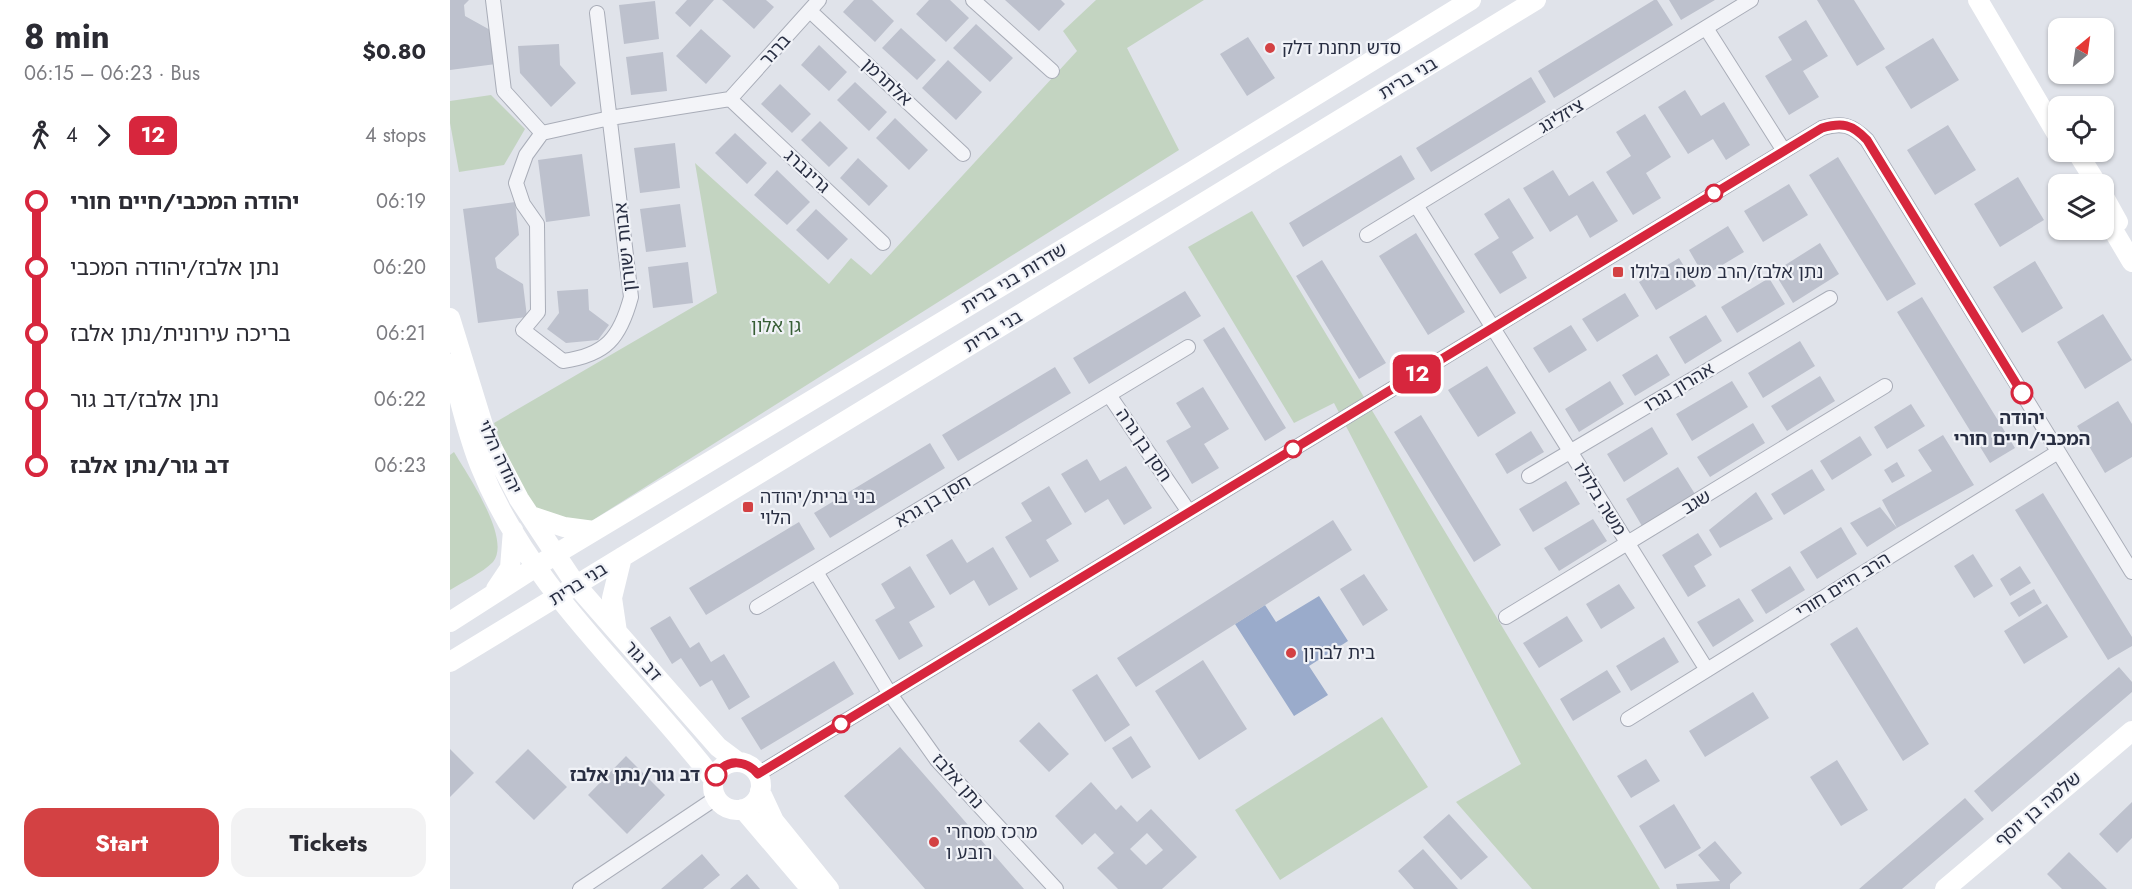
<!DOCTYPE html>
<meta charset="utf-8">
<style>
body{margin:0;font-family:Jost,"Noto Sans Hebrew",sans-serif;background:#f2f2f3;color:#2b2b33;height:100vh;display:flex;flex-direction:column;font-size:22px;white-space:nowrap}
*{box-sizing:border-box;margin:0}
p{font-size:20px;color:#7c7c81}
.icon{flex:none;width:33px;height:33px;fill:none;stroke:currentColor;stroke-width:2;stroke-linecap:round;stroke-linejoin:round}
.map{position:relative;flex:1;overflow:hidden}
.side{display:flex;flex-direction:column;background:#fff;width:450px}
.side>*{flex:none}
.badge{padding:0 12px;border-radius:9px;font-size:21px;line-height:39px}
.needle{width:39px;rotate:29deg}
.tools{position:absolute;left:1598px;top:18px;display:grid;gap:12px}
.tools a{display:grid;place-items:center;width:66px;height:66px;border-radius:12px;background:#fff;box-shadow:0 2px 4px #0004;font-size:30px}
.map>.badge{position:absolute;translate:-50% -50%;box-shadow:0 0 0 3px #fff}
.legs{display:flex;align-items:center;gap:9px;height:66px;padding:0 24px;font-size:20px}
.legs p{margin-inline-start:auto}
.headline{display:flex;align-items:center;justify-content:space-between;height:102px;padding:0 24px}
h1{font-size:33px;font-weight:700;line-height:45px}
.cta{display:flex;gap:12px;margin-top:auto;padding:12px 24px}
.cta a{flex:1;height:69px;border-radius:18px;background:#d34143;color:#fff;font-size:24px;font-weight:700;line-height:69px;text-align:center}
.cta a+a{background:#f2f2f3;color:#2b2b33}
ul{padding:0 24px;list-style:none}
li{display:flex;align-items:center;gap:21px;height:66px;font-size:22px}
li i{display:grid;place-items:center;width:9px;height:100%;margin:0 8px;background:currentColor}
li i::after{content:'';width:15px;height:15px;margin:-8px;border:4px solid;border-radius:50%;background:#fff}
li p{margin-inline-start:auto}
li:first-child i{background:linear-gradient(#0000 50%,currentColor 0)}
li:last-child i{background:linear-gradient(currentColor 50%,#0000 0)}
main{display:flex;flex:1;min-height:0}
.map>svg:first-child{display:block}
</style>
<main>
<section class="side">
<div class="headline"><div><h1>8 min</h1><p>06:15 – 06:23 · Bus</p></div><b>$0.80</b></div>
<div class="legs"><svg class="icon" aria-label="walk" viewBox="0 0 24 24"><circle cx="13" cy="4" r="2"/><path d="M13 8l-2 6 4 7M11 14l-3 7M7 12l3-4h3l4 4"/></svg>4<svg class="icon" aria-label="forward" viewBox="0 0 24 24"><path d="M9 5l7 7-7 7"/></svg><b class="badge" style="background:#d7263d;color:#fff">12</b><p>4 stops</p></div>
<ul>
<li><i style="color:#d7263d"></i><b>יהודה המכבי/חיים חורי</b><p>06:19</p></li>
<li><i style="color:#d7263d"></i><span>נתן אלבז/יהודה המכבי</span><p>06:20</p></li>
<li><i style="color:#d7263d"></i><span>בריכה עירונית/נתן אלבז</span><p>06:21</p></li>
<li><i style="color:#d7263d"></i><span>נתן אלבז/דב גור</span><p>06:22</p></li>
<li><i style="color:#d7263d"></i><b>דב גור/נתן אלבז</b><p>06:23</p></li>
</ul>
<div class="cta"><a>Start</a><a>Tickets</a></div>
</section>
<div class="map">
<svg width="1682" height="889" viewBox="0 0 1682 889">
<rect width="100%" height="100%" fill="#e0e3ea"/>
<path fill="#c3d4c1" d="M646 0H754L677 48 729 150 135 525 100 517 78 503 55 456 44 423 267 293 245 163 379 284 401 258 421 275 627 51 613 31Z
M41 95 75 129 54 165 9 172 0 123V101Z
M802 211 1210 889H1082L1006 802 1071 764 884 403 844 423 738 247Z
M4 452C17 474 62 539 43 562 32 573 13 582 0 590V455Z
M932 717 978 787 830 880 785 810Z"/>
<path fill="#9aabcb" d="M869 596 898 641 859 666 878 695 844 716 785 624 815 605 826 622Z"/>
<path fill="#bdc1cd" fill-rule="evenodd" d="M0 0H19L14 5 15 16 42 31 46 64 0 70Z
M237 0H264L240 27 225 13Z
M272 0H316L324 7 304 29Z
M404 0H422L444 21 425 42 393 12Z
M479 0H500L519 18 496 42 466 14Z
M555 0H611L615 4 589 31Z
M1204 0H1207L1223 25 1104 98 1088 71Z
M1219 0H1265L1231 20Z
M1367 0H1404L1435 49 1407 66Z
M205 1 209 39 174 44 169 5Z
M1356 20 1378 56 1353 71 1369 97 1339 115 1315 76 1342 60 1328 37Z
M526 24 563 58 540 82 503 48Z
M451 28 486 60 467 80 432 48Z
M251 29 281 56 256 84 226 56Z
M798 37 825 78 797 96 770 54Z
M1483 38 1509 80 1461 109 1435 67Z
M109 44 110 65 126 83 101 107 70 73 68 46Z
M369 45 397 72 379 91 351 65Z
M213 52 217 91 181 95 176 57Z
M498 60 532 92 506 120 472 88Z
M1081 77 1096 102 981 172 966 148Z
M405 82 437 112 419 131 387 100Z
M330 84 361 114 342 133 311 104Z
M1235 90 1251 116 1274 102 1300 145 1276 160 1263 139 1238 154 1208 107Z
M1195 114 1221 157 1196 173 1211 198 1183 215 1156 172 1181 156 1166 132Z
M445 118 478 150 459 170 426 138Z
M370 121 398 148 379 167 351 140Z
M1498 125 1526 170 1485 195 1457 150Z
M285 133 317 163 297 184 265 153Z
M225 143 230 188 190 193 184 148Z
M132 154 140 216 96 222 88 160Z
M951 155 965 179 853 247 839 223Z
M1388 157 1466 284 1437 301 1359 175Z
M408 158 438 186 419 206 390 178Z
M327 170 360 202 337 225 304 195Z
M1103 170 1119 196 1143 181 1168 221 1140 238 1127 215 1100 232 1073 188Z
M1568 177 1594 220 1550 247 1524 204Z
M1339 184 1358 215 1313 242 1294 211Z
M1059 198 1084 238 1062 252 1077 278 1050 294 1024 254 1049 238 1034 214Z
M65 202 69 235 45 258 47 268 73 284 77 317 28 323 13 209Z
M230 204 236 247 196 252 190 209Z
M366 209 398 239 378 260 346 230Z
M1278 226 1294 252 1254 276 1239 250Z
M966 233 1015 312 978 335 929 256Z
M1370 243 1389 274 1343 303 1324 272Z
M1229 258 1246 286 1206 310 1189 282Z
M872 260 936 363 909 379 846 276Z
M1585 261 1613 308 1572 333 1543 287Z
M238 262 243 303 203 308 198 267Z
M1319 278 1335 304 1287 333 1271 307Z
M138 289 139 310 159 325 148 340 116 343 97 329 109 313 107 291Z
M735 291 751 316 639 384 623 358Z
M1175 293 1189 316 1147 342 1132 319Z
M1472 297 1565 448 1540 463 1447 312Z
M1653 314 1682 360 1635 389 1607 342Z
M1256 315 1272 341 1235 364 1219 337Z
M1121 325 1137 350 1099 373 1083 348Z
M774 327 836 428 815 441 753 340Z
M1350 341 1365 366 1313 398 1298 373Z
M1207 354 1220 375 1185 396 1172 375Z
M1037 366 1066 413 1028 437 998 390Z
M605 367 621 393 508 461 492 435Z
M1370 376 1385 401 1337 431 1321 406Z
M1160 381 1174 404 1129 432 1115 409Z
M1282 381 1298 407 1242 441 1226 414Z
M753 387 779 429 754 444 769 468 742 484 716 441 741 427 726 403Z
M1668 401 1682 424V457L1655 473 1627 426Z
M1461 404 1475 426 1437 449 1424 427Z
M971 415 1051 545 1024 562 944 432Z
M1303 423 1315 443 1260 477 1247 457Z
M1202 427 1218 454 1174 482 1157 454Z
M1081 431 1094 452 1057 474 1045 454Z
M1493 435 1524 485 1447 528 1432 500 1482 471 1468 450Z
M1410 436 1422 455 1382 480 1370 461Z
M480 443 495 468 380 538 364 513Z
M637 459 650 481 676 466 702 508 674 525 658 499 635 513 611 474Z
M1447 462 1455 476 1442 483 1434 470Z
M1228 467 1245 494 1192 526 1176 499Z
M1362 469 1375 490 1334 515 1321 494Z
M1116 481 1130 504 1083 532 1069 509Z
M599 486 622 524 596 540 609 561 580 578 555 537 582 521 571 503Z
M1306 492 1323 519 1270 548 1259 530Z
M1593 493 1682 637V646L1658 660 1565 510Z
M1430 507 1447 528 1417 547 1400 523Z
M1143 519 1157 541 1109 571 1094 548Z
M883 520 902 550 686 687 667 658Z
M349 522 365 549 256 615 239 588Z
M1391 527 1407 554 1367 579 1350 552Z
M1248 533 1262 555 1244 566 1256 586 1238 597 1212 555Z
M502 539 517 563 543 547 568 589 539 606 524 580 500 595 476 555Z
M1523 554 1543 586 1524 598 1504 566Z
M460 566 485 607 459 622 473 646 449 660 425 620 445 608 431 584Z
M1340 566 1355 590 1316 614 1301 590Z
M1570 566 1581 583 1560 596 1550 579Z
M914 574 938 610 913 626 890 589Z
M1169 584 1185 608 1151 629 1136 604Z
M1584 589 1592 603 1569 617 1560 603Z
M1289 598 1304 621 1263 647 1247 622Z
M1597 604 1618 637 1574 664 1554 631Z
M220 616 240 648 249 642 261 662 274 654 300 697 279 710 262 680 250 687 231 658 222 664 200 628Z
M1117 616 1133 641 1089 668 1073 643Z
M1407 627 1479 744 1453 761 1380 644Z
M1214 637 1229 662 1181 691 1166 666Z
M753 660 797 729 749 760 705 691Z
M384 661 404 694 311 750 291 718Z
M1669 667 1682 682V692L1542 812 1524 791Z
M1157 670 1171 692 1123 721 1110 699Z
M647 674 680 725 655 742 622 690Z
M1303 692 1319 718 1255 757 1239 731Z
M589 722 619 754 599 772 569 741Z
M681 736 701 767 682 779 662 748Z
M450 747 574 889H475L394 796Z
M0 749 24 773 0 797Z
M78 749 117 787 84 820 45 782Z
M176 756 215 795 177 834 138 795Z
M1196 759 1210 781 1181 798 1167 776Z
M1387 760 1418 810 1391 826 1360 777Z
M641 782 666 810 671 805 687 822 701 809 747 857 712 889H668L647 868 664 853 645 833 632 845 605 816ZM697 833 713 850 696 865 680 849Z
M1515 798 1534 819 1452 889H1409Z
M1682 802V838L1667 853 1649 834Z
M1224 804 1251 848 1215 869 1189 826Z
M999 814 1038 857 1011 880 973 837Z
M1265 841 1292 873 1280 884V889H1227L1226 884 1270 881 1248 855Z
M973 849 1008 889H964L948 871Z
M1619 852 1657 889H1612L1597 874Z
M252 854 270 875 253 889H211Z
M297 874 310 889H280Z"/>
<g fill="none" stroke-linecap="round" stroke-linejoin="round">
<g stroke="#a9adb8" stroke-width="16">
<path id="street" d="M43 0 54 91 92 133
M523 0 602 71
M360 11 513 154
M147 13 181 297C170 338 156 355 113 361L73 330 88 312 87 224 73 204 66 183 76 155 92 133 160 118 280 99
M1256 28 1334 151
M280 99 433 243
M280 99 369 0
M966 205 1257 670
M917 235 1301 0
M659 395 739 512
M1079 476 1380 298
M366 572 440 694 487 760 606 889
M307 607 738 347
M1056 617 1435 386
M1178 719 1608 452
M308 774 1372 128C1392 122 1402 125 1417 140L1682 572
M130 889 266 798"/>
</g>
<use href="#street" stroke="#f3f4f8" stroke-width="14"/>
<path stroke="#fff" stroke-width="20" d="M1528 0 1608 136
M1627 152 1647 184
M1653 195 1668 222
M1653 213 1682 262
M0 318 37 438 69 499 126 585 268 747 288 762
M0 364C10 398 17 435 31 468 80 590 186 678 264 780
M81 516 114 527 144 531
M46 589 60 568 63 530
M0 622 106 554 741 172 1021 0
M167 632 162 598 172 557
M0 662 1086 0
M263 786a24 24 0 1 1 48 0a24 24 0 1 1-48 0Z
M310 791 324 821 379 889
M293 809 361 889
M1495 889 1682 731"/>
</g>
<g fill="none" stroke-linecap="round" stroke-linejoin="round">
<g stroke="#fff" stroke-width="14">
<path id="line-1" d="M266 775C277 758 296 760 308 774L1372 128C1392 122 1402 124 1417 140L1572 393"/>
</g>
<use href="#line-1" stroke="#d7263d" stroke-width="9"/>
</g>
<g fill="#d34143" stroke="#f0f2f7" stroke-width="2">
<circle cx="820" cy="48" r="6"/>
<rect x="1162" y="266" width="12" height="12" rx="3"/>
<rect x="292" y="501" width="12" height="12" rx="3"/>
<circle cx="841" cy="653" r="6"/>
<circle cx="484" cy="842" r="6"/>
</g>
<g fill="#fff" stroke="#d7263d" stroke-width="3">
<circle cx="1264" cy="193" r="8"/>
<circle cx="1572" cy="393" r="10"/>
<circle cx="843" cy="449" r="8"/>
<circle cx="391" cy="724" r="8"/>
<circle cx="266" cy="775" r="10"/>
</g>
<g text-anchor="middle" stroke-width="4.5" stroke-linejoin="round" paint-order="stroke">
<g font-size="18" fill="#282e42" stroke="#f0f2f7" text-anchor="start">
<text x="832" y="54">סדש תחנת דלק</text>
<text x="1180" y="278">נתן אלבז/הרב משה בלולו</text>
<text x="310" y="503">בני ברית/יהודה<tspan x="310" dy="21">הלוי</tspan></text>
<text x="853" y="659">בית לברון</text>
<text x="496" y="838">מרכז מסחרי<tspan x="496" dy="21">רובע ו</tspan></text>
</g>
<g font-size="18" fill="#282e42" stroke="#f0f2f7">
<text transform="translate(325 50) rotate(-48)" y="6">ברנר</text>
<text transform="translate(958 78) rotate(-31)" y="6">בני ברית</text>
<text transform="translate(437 82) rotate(43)" y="6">אלתרמן</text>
<text transform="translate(1111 116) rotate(-31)" y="6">ציזלינג</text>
<text transform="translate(357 171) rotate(43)" y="6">גרינברג</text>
<text transform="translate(175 247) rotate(-96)" y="6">אבות ישורון</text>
<text transform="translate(564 278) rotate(-31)" y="6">שדרות בני ברית</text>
<text transform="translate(543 331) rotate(-31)" y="6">בני ברית</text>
<text transform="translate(1229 387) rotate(-31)" y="6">אהרון נגרו</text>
<text transform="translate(694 445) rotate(56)" y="6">חסן בן גרה</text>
<text transform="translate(50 457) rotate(65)" y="6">יהודה הלוי</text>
<text transform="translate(1150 499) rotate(58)" y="6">משה בלולו</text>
<text transform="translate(483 501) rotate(-31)" y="6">חסן בן גרא</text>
<text transform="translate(1246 502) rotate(-31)" y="6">שגב</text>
<text transform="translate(128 584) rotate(-32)" y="6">בני ברית</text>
<text transform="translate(1393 585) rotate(-32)" y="6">הרב חיים חורי</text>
<text transform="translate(193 661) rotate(49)" y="6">דב גור</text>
<text transform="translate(508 781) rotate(48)" y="6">נתן אלבז</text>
<text transform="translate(1588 809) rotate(-40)" y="6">שלמה בן יוסף</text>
</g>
<g font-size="18" fill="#375e35" stroke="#f0f2f7">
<text x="326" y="332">גן אלון</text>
</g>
<g font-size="18" font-weight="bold" fill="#282e42" stroke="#f0f2f7">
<text x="1572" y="424">יהודה<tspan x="1572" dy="21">המכבי/חיים חורי</tspan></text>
<text x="250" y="781" text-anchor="end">דב גור/נתן אלבז</text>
</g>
</g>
</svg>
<div class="tools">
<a><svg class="needle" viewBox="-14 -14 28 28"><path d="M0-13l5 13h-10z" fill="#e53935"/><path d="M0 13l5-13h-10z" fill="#7c7c81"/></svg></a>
<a><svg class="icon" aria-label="locate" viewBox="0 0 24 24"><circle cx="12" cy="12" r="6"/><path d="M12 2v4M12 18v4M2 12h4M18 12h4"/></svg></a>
<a><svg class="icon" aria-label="layers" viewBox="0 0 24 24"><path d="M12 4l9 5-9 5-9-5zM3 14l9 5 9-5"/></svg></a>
</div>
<b class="badge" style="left:967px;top:374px;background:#d7263d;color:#fff">12</b>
</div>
</main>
